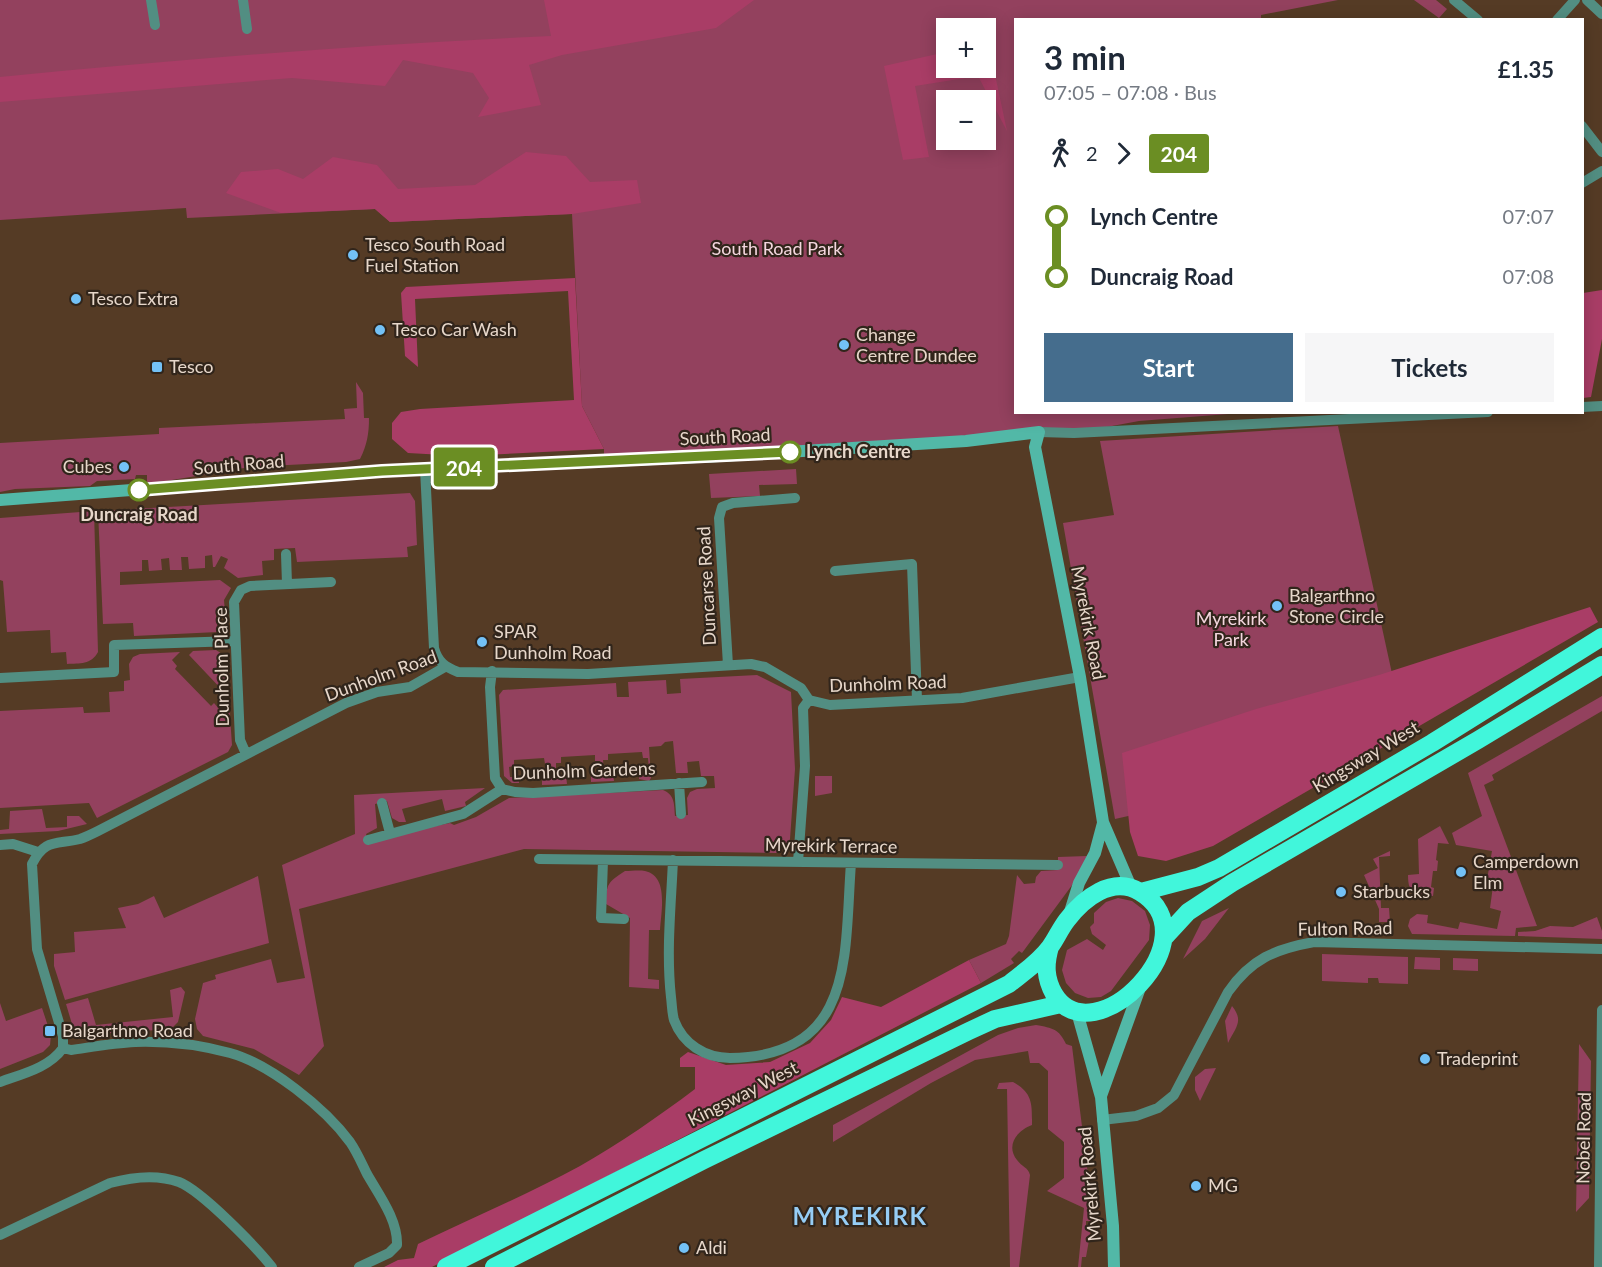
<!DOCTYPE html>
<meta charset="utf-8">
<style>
body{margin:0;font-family:Lato,sans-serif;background:#f6f6f7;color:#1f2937;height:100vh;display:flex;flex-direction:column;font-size:22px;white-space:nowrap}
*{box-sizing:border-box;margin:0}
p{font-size:20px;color:#747a83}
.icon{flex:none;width:33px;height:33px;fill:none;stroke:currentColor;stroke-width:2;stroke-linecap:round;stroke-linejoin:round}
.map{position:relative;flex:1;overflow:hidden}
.side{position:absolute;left:1014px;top:18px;width:570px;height:396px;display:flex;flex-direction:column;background:#fff;border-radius:0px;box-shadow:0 3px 15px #0003}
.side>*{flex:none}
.badge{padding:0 12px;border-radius:4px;font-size:21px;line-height:39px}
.buttons{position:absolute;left:936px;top:18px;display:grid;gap:12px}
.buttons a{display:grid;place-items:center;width:60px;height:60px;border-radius:0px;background:#fff;box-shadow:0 3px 15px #0003;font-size:30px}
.map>.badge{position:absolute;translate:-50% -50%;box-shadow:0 0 0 3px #fff}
.legs{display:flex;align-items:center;gap:9px;height:66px;padding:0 30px;font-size:20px}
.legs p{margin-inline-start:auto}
.head{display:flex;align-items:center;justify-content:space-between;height:102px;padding:0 30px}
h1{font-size:33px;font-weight:700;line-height:45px}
.cta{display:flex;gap:12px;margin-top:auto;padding:12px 30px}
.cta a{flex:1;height:69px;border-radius:0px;background:#456d8d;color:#fff;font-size:24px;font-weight:700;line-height:69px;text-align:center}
.cta a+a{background:#f6f6f7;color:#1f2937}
ul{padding:0 30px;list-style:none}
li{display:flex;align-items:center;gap:21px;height:60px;font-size:22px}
li i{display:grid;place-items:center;width:9px;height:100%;margin:0 8px;background:currentColor}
li i::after{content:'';width:15px;height:15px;margin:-8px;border:4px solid;border-radius:50%;background:#fff}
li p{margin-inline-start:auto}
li:first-child i{background:linear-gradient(#0000 50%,currentColor 0)}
li:last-child i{background:linear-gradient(currentColor 50%,#0000 0)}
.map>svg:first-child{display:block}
</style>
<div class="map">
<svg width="1602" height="1267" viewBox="0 0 1602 1267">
<rect width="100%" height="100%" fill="#553b25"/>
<path fill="#93415e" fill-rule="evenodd" d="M0 0H1338L1261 15V19L1016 20V412L1241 413 1139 421 1074 433 604 461V449L582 406 572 214 390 222 375 209 187 218 186 208 0 220ZM946 28H986V68H946ZM946 100H986V140H946Z
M1414 0H1436L1447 9 1439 18Z
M356 382 363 393 364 418H369C369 434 367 445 360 459L346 462 250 467 160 482 147 483V475H136L135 479 97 481 90 486 15 489 0 492V443L159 434V428L345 419 344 409 357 408Z
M1338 426 1398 701 1146 812 1115 819 1063 523 1114 515 1100 441Z
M796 469 797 484 759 485 760 496 711 498 709 474Z
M410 493 415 501 417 545 407 547 408 557 297 562 295 548 274 549V560L262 561 263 575 238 578 224 568 228 559 221 556 215 567H213L212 555 205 556V568L189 569 188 557H181L182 570H170L169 558 161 559 162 570 149 571 148 560H142V571L120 572V585L220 580 231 588 224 600 225 613 216 614 218 632 134 636 133 623 103 624 98 511Z
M94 511 98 652C91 665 80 663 67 664L66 652 51 653 50 630 7 632 3 581 0 580V518Z
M216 650C231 658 228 674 228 689L225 693 189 655 193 651Z
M180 652 172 660 177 666 175 669 211 706 214 703 220 710 229 702 232 745 228 752 97 818 89 803 0 808V711L83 707 84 713 110 712 109 692 124 691V681L130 680 129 664 133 657 140 654Z
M757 675 791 692 795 769 790 839 786 848 777 853 524 849 299 909 324 1046 299 1075 254 1049 203 1036 197 1029 195 1019 203 983 216 979 215 975 271 959 277 983 305 978 282 865 355 834 354 795 485 788 465 802 466 806 445 811 442 799 402 809 406 822H399L392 818 387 801 375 804 377 828 366 834 368 840 450 823 454 825 476 817 509 798 663 790C675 795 674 804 675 816L688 815 687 798 690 792 697 789 715 788 714 776H701L699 761 687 762 688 773H676L673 741 665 742 661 746 649 747 651 778 649 781 639 779V770L649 769 648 758H643L642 752 608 754V760H603L604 772H613L614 781 591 782V773L601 772 600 761H595V755L561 757V763H556V775H566L567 784 542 785V776L552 775 551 764H545L544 758 514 760V766L509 767 510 777H519V783H512L504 776 499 695 503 690 616 683 617 697H629L628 682 666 680 667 694 681 693 680 679Z
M1602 696V711L1492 775 1494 780 1484 785 1537 926 1516 928 1515 936 1412 934 1408 926 1410 919 1417 914 1428 915 1427 923 1458 929 1460 922 1497 929 1501 911 1490 908 1493 886 1483 884 1484 874H1488L1492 851 1456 845 1452 833 1482 816 1468 773Z
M815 776H832V793L815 796Z
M42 809 46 828 67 827V816H79L87 824 58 831 0 834V830L9 829 10 811Z
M1440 826 1449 844 1438 843 1436 860 1438 861 1437 871H1433L1431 887 1434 888 1433 896C1415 894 1408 895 1408 875L1419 874 1418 839Z
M1390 851V856L1379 857 1381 908H1389L1390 922H1379V909L1364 875 1378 868 1373 859Z
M1087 856 1081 873 1022 953 1019 951 1011 959 1014 963 981 983 969 960 1006 944 1009 936 1017 875 1024 884 1035 883 1036 877 1041 871 1058 870V857Z
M625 871C631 871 639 870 645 871 669 876 661 912 660 930H649L648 979 659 980V989L629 987 630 918 606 904C606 884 608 882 625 871Z
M258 876 269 943 65 1000 54 966V954L75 952 74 932 126 928 118 908 138 904 154 896 164 918Z
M1118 898 1132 901 1145 911 1150 925 1149 940 1111 991 1101 997 1088 998 1075 993 1066 983 1062 970 1067 950 1087 939 1103 950 1106 945 1092 934 1090 927 1094 923V913L1106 902Z
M1229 908 1205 939 1183 959 1202 921Z
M1597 917 1602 931V939L1518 936V932L1535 931 1550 926 1573 927Z
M1322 954 1408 957V984L1379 983 1378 978H1368V983L1322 981Z
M1415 957 1440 958V970L1414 969Z
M1453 958 1478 959V971L1453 970Z
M181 987 185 992 178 1022 170 1030 126 1031 81 1037 75 1034 66 1004 88 998 96 1025 173 1017 170 990Z
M0 1003 6 1021 42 1008 51 1035 50 1045 43 1052 0 1069Z
M1232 1006C1244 1021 1236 1027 1228 1043L1225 1021Z
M1036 1025C1053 1028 1059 1029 1066 1044L1072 1046 1093 1215 1092 1221H1086V1228L1091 1229 1086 1257H1082L1081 1267H1078L1084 1208 1047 1191 1064 1178V1142L1048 1129V1071L1039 1063H1030L1028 1051 975 1060 931 1083 833 1142V1125L998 1035 1018 1028Z
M1579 1044 1591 1061 1589 1198 1576 1212Z
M1216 1068 1200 1101 1195 1090V1077L1205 1069Z
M1013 1082C1033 1093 1032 1104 1032 1125 1018 1130 1005 1145 1017 1160 1022 1167 1028 1167 1030 1175L1019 1267H1010L1007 1089H997L999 1083Z"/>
<path fill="#a93d66" d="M544 0H754L716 28 562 55 529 65 541 105 478 117 489 98 473 73 403 60 385 86 292 78 0 102V77C183 59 367 44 551 36Z
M986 42H988L1007 131 978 76 915 86 929 157 903 160 884 66 946 52V68H986Z
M526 152 566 156 590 182 637 180 641 203 572 214 390 222 375 209 281 213 226 193 241 172 278 169 303 179 333 157 377 165 398 189 475 185Z
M575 278 582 406 604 449 462 456 408 453 392 439V423L401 412 420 409 574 400 568 291 415 299 418 367 405 356 401 293 406 287Z
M1602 290V339L1591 397 1583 398V293Z
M1590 607 1598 622 1213 846 1166 861 1138 856 1130 832 1122 753 1256 709 1379 675Z
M969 960 981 983 432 1267H384L398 1260 414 1258 418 1244C471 1218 529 1194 580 1166 620 1143 658 1117 695 1089V1067H680V1058L688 1052 726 1065 770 1062 810 1043 831 1020 842 997 881 1007Z"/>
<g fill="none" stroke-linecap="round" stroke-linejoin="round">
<path stroke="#528e82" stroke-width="10" d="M151 0 155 25
M243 0 247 29
M1454 0 1478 20
M1587 0 1602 14
M1557 20 1575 0
M1582 126 1602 152
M1582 183 1602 171
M1582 407 1602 406
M1039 432 1074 433 1488 412
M425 469 434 648C438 662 445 667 458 672L588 674 751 664 765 667 801 688 809 700 830 705 962 698 1080 677
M286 554 287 584
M835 571 912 564 917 700
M728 665 719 518 722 507 733 503 795 498
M492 671 490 687 495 778 502 789 515 792 533 793 702 782
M0 678 114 672V645L235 641
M246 754 240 740 234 602 241 590 250 586 331 582
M679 783 681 814
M382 803 390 833
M368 840 463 814 502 789
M0 845 13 844 38 852
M539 859 1058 865
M603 860 601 918 624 919
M673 860C671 906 666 952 671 997 672 1005 672 1013 674 1020 683 1044 705 1058 730 1058 856 1056 844 955 851 863
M798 862 805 766 803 708 809 700
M63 1048V1036L37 949 32 864C45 838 56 845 80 839 86 837 92 834 98 831L346 703 377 692 410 687 445 667
M63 1048 71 1050C92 1047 114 1043 135 1042 166 1041 200 1045 230 1053 270 1064 325 1108 350 1142 357 1152 362 1164 367 1174 379 1195 398 1220 397 1245L389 1253 359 1267
M0 1082C22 1074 49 1068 63 1048
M1102 1120 1136 1116 1158 1108 1174 1095 1228 992C1251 959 1275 949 1314 942L1602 949
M0 1235 110 1183C132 1177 157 1174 179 1182 202 1191 256 1247 272 1267
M1599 1267 1602 1010"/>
<path stroke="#52b8a7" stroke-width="12" d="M0 500 382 471 719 456 966 441 1039 432 1035 447 1080 677 1103 822 1131 887
M1069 915 1079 883 1095 853 1103 823
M1077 1012 1101 1097 1113 1226 1114 1267
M1101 1096 1141 985"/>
<path stroke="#41f6db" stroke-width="18" d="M1141 892 1198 877 1219 868 1432 743 1602 637
M1164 938 1188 912 1232 883 1478 740 1602 665
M446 1267 1009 984C1024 972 1039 962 1050 947 1056 939 1060 929 1067 920 1083 899 1112 875 1140 892 1215 937 1093 1059 1054 994 1045 978 1045 964 1050 947
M494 1267 704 1160 969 1031 995 1019 1061 1004"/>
</g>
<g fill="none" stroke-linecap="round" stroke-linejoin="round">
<g stroke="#fff" stroke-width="14">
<path id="line-1" d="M139 490 382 471 790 452"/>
</g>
<use href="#line-1" stroke="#6b8e23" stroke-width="9"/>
</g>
<g fill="#73c1f6" stroke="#31251b" stroke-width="2">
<circle cx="353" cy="255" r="6"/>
<circle cx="76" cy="299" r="6"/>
<circle cx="380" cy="330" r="6"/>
<circle cx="844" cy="345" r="6"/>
<rect x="151" y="361" width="12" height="12" rx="3"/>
<circle cx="124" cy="467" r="6"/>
<circle cx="1277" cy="606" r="6"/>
<circle cx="482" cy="642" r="6"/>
<circle cx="1461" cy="872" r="6"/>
<circle cx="1341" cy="892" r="6"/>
<rect x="44" y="1025" width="12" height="12" rx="3"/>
<circle cx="1425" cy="1059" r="6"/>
<circle cx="1196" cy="1186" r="6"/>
<circle cx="684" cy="1248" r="6"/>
</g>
<g fill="#fff" stroke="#6b8e23" stroke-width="3">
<circle cx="790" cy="452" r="10"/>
<circle cx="139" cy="490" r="10"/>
</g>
<g text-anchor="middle" stroke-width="4.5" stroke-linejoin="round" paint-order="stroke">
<g font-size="18" fill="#e7d7ca" stroke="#31251b" text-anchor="start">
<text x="365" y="251">Tesco South Road<tspan x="365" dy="21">Fuel Station</tspan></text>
<text x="88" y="305">Tesco Extra</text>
<text x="392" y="336">Tesco Car Wash</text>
<text x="856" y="341">Change<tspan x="856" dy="21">Centre Dundee</tspan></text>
<text x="169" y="373">Tesco</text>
<text x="112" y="473" text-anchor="end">Cubes</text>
<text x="1289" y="602">Balgarthno<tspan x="1289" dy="21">Stone Circle</tspan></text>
<text x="494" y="638">SPAR<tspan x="494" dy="21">Dunholm Road</tspan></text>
<text x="1473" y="868">Camperdown<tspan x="1473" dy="21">Elm</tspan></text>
<text x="1353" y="898">Starbucks</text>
<text x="62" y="1037">Balgarthno Road</text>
<text x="1437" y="1065">Tradeprint</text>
<text x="1208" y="1192">MG</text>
<text x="696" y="1254">Aldi</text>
</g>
<g font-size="18" fill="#f4d6de" stroke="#31251b">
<text x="777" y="255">South Road Park</text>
<text x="1231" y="625">Myrekirk<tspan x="1231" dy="21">Park</tspan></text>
</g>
<g font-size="18" fill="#e7d7ca" stroke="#31251b">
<text transform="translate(725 437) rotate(-3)" y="6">South Road</text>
<text transform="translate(239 465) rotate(-5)" y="6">South Road</text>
<text transform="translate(707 586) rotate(-93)" y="6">Duncarse Road</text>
<text transform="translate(1088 623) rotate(79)" y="6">Myrekirk Road</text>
<text transform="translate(222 667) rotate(-91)" y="6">Dunholm Place</text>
<text transform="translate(381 676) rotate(-20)" y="6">Dunholm Road</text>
<text transform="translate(888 684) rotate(-2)" y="6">Dunholm Road</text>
<text transform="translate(1366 757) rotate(-31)" y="6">Kingsway West</text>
<text transform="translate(584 771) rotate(-2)" y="6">Dunholm Gardens</text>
<text transform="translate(831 846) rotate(1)" y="6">Myrekirk Terrace</text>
<text transform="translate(1345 929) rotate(-1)" y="6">Fulton Road</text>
<text transform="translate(743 1094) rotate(-27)" y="6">Kingsway West</text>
<text transform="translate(1584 1138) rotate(-89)" y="6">Nobel Road</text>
<text transform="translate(1090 1184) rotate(-95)" y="6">Myrekirk Road</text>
</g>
<g font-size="18" font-weight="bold" fill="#e7d7ca" stroke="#31251b" text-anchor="start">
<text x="806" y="458">Lynch Centre</text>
<text x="139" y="521" text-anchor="middle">Duncraig Road</text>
</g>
<g font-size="24" font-weight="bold" letter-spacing="1.5" fill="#96cdf5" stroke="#31251b">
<text x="860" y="1225">MYREKIRK</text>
</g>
</g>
</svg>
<div class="buttons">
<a>+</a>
<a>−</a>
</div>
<b class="badge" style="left:464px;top:467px;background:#6b8e23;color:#fff">204</b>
<section class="side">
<div class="head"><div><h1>3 min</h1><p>07:05 – 07:08 · Bus</p></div><b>£1.35</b></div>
<div class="legs"><svg class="icon" aria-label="walk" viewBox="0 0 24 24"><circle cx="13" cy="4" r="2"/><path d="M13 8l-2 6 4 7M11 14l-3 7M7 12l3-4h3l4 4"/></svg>2<svg class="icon" aria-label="forward" viewBox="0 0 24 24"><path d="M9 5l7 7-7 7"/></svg><b class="badge" style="background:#6b8e23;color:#fff">204</b></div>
<ul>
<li><i style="color:#6b8e23"></i><b>Lynch Centre</b><p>07:07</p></li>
<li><i style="color:#6b8e23"></i><b>Duncraig Road</b><p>07:08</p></li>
</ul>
<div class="cta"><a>Start</a><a>Tickets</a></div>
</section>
</div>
